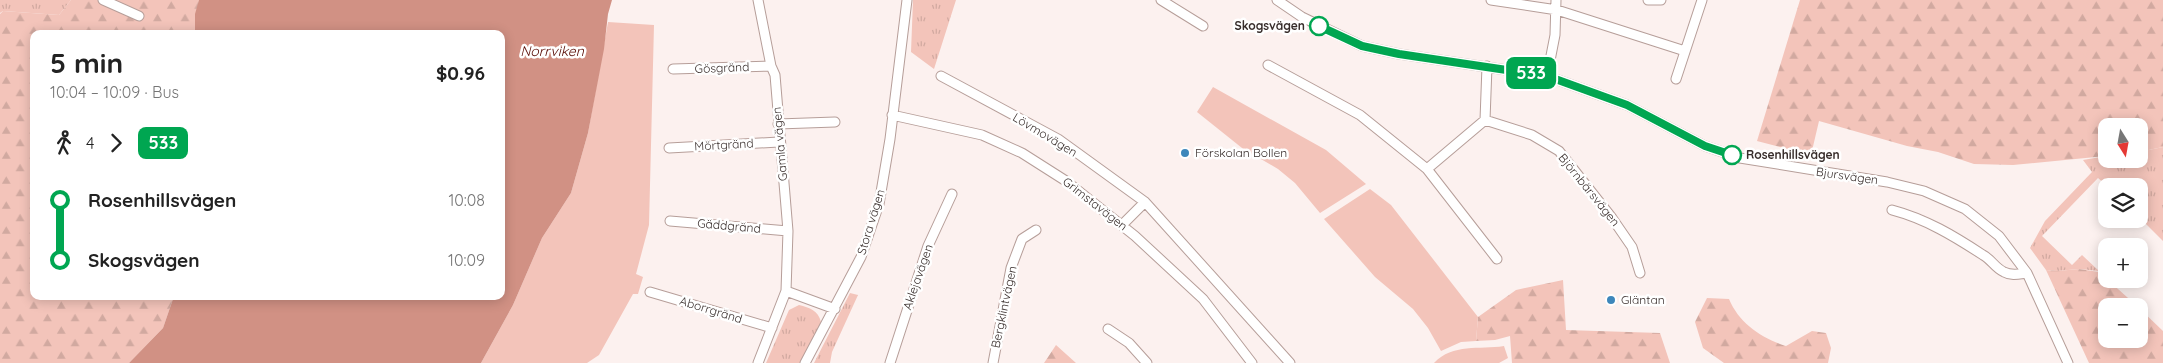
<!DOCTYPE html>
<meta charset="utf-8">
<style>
body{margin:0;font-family:Quicksand,sans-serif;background:#f2f2f2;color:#222;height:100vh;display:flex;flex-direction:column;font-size:19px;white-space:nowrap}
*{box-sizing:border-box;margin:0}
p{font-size:16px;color:#767676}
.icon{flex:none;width:28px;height:28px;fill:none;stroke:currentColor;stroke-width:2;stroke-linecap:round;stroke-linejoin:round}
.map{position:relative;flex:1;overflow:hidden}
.side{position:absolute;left:30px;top:30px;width:475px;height:270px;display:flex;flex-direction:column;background:#fff;border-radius:10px;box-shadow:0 2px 12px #0003}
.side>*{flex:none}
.badge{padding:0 10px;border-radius:8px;font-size:18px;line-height:32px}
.needle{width:32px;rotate:169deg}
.controls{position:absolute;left:2098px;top:118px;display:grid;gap:10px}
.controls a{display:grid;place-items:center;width:50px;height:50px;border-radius:10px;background:#fff;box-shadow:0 2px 12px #0003;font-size:25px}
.map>.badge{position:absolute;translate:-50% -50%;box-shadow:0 0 0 2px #fff}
.legs{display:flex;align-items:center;gap:8px;height:55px;padding:0 20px;font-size:16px}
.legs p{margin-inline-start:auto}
.head{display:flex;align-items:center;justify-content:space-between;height:85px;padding:0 20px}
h1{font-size:28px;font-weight:700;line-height:38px}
ul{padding:0 20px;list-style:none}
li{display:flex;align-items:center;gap:18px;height:60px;font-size:19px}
li i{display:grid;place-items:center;width:8px;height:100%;margin:0 6px;background:currentColor}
li i::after{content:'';width:12px;height:12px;margin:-6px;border:4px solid;border-radius:50%;background:#fff}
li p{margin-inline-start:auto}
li:first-child i{background:linear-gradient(#0000 50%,currentColor 0)}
li:last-child i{background:linear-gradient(currentColor 50%,#0000 0)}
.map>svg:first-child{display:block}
</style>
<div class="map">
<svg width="2163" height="363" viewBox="0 0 2163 363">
<defs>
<pattern id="grass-tufts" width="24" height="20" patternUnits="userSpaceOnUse" patternTransform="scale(1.25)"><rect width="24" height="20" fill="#f3c4ba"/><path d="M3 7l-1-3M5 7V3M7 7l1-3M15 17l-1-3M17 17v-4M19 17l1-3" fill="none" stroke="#d1a9a0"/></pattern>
<pattern id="forest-firs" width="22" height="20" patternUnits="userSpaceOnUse" patternTransform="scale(1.25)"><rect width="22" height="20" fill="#f3c4ba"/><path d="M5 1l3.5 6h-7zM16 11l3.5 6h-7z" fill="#d1a9a0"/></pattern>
</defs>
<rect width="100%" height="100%" fill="#fcf1ef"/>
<path fill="url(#grass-tufts)" d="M0 0H71L59 15 3 11 0 13Z
M913 0H956L934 69 911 52Z
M2163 147V241L2139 217V186H2107L2098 178 2042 236 2072 265 2082 255 2099 271 2079 269 2057 271 2046 270 2030 248 2045 221 2092 172 2083 160 2106 156V159H2139V152Z
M850 293 858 295 832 352 830 363H814Z
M799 305C810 308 818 310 821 322L800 363H766L789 310Z"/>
<path fill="url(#forest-firs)" d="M71 0H199L195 34H34V296H174L163 328 129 363H0V14L3 11 59 15Z
M1800 0H2163V147L2139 152V126H2106V156L2013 165 1974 164 1938 152 1907 146 1819 121 1811 155 1757 141Z
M2079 269 2099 272 2137 306H2106V339H2139V308L2163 331V363H2089L2046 270 2057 271Z
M1563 280 1566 330 1660 333 1670 363H1512L1510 336 1495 340 1476 341 1478 317 1516 290Z
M1707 298 1729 299C1739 323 1761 338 1786 346L1812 331 1826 333 1831 348 1828 363H1724L1703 348 1695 322Z
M1056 345 1076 363H1044Z"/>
<path fill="#f3c4ba" d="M608 22 654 25 649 225 636 274 643 277 638 294H633L599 355 587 363H481L513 305 542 238 571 193 588 133Z
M1213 87 1326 150 1366 184 1320 213 1295 183 1278 169 1242 148 1197 112Z
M1370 189 1391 205 1478 317 1476 341 1461 342 1441 351 1428 328 1413 309 1375 277 1324 219Z
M1504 346 1508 358 1499 363H1434C1453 343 1479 350 1504 346Z"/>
<path fill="#d19184" d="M199 0H612L608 14 604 49 588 133 571 193 542 238 513 305 481 363H129L163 328 174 296H501V34H195V14Z"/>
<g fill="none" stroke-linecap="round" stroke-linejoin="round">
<g stroke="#b69e99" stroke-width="11">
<path id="minor" d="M103 0 139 16
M758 0 771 66 775 75 788 231 786 291
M1161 0 1203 26
M1277 0 1302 17 1362 46 1399 54 1547 76 1627 105 1705 146 1740 158 1887 182 1924 191 1965 209 1999 236 2027 273 2068 363
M1491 0 1557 10 1685 51
M1648 0H1661
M1268 65 1360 115 1427 169 1485 120
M1487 66 1485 120 1532 135 1559 151 1612 218 1632 247 1640 273
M673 69 771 66
M941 76 1058 139 1145 202 1290 363
M1547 76 1555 35 1556 0
M1676 79 1702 0
M892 115 982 135 1022 153 1066 181 1135 236 1203 299 1252 363
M778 124 835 122
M669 148 779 142
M1427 169 1497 259
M1892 210C1926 219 1954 236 1983 255 1991 259 1995 268 2004 272 2011 276 2019 274 2027 273
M670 221 788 231
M1122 225 1145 202
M650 292 772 328
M1108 329 1129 343 1147 363
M758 363 786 291 835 309
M805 363 861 257 879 204 890 139 907 0
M890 363 928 246 952 194
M993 363 1011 268 1022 239 1036 230"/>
</g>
<use href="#minor" stroke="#fff" stroke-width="9"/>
</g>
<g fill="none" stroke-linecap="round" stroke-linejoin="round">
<g stroke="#fff" stroke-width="11">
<path id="line-1" d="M1319 26 1362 46 1399 54 1547 76 1627 105 1705 146 1732 155"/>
</g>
<use href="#line-1" stroke="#00a651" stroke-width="8"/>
</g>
<g fill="#fff" stroke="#00a651" stroke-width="2.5">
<circle cx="1319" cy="26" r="9"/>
<circle cx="1732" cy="155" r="9"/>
</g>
<g fill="#3d87bb" stroke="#fff" stroke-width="2">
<circle cx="1185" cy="153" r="5"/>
<circle cx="1611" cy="300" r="5"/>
</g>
<g text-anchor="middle" stroke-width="5" stroke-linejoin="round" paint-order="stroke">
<g font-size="12" font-weight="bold" fill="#372d2b" stroke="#fff" text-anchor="end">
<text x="1305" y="30">Skogsvägen</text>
<text x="1746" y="159" text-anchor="start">Rosenhillsvägen</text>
</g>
<g font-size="12" fill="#372d2b" stroke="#fff">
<text transform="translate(722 68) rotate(-2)" y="4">Gösgränd</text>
<text transform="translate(1045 135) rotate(31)" y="4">Lövmovägen</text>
<text transform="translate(780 144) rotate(-95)" y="4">Gamla vägen</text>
<text transform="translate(724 145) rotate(-3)" y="4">Mörtgränd</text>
<text transform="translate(1847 176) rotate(8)" y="4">Bjursvägen</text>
<text transform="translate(1589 190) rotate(51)" y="4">Björnbärsvägen</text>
<text transform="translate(1095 204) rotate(38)" y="4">Grimstavägen</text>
<text transform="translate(871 222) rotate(-73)" y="4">Stora vägen</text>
<text transform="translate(729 226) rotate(5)" y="4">Gäddgränd</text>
<text transform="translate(918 277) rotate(-71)" y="4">Aklejavägen</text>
<text transform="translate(1004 307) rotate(-78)" y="4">Bergklintvägen</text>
<text transform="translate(711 310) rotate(17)" y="4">Aborrgränd</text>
</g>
<g font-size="12" fill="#372d2b" stroke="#fff" text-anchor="start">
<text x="1195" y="157">Förskolan Bollen</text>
<text x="1621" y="304">Gläntan</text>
</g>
<g font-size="14" font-style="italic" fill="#560800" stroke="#fff">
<text x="552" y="56">Norrviken</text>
</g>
</g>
</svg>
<div class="controls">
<a><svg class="needle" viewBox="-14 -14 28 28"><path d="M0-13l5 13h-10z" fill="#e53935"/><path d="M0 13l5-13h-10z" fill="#767676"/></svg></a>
<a><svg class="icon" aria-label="layers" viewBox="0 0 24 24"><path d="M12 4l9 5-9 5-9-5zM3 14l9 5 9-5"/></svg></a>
<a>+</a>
<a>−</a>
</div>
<b class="badge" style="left:1531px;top:73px;background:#00a651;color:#fff">533</b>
<section class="side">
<div class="head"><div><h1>5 min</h1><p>10:04 – 10:09 · Bus</p></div><b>$0.96</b></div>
<div class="legs"><svg class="icon" aria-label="walk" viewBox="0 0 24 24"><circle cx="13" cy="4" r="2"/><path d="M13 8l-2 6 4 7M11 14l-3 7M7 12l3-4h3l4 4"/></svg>4<svg class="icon" aria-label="forward" viewBox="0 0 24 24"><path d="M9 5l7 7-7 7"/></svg><b class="badge" style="background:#00a651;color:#fff">533</b></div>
<ul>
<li><i style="color:#00a651"></i><b>Rosenhillsvägen</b><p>10:08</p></li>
<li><i style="color:#00a651"></i><b>Skogsvägen</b><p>10:09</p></li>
</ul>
</section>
</div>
